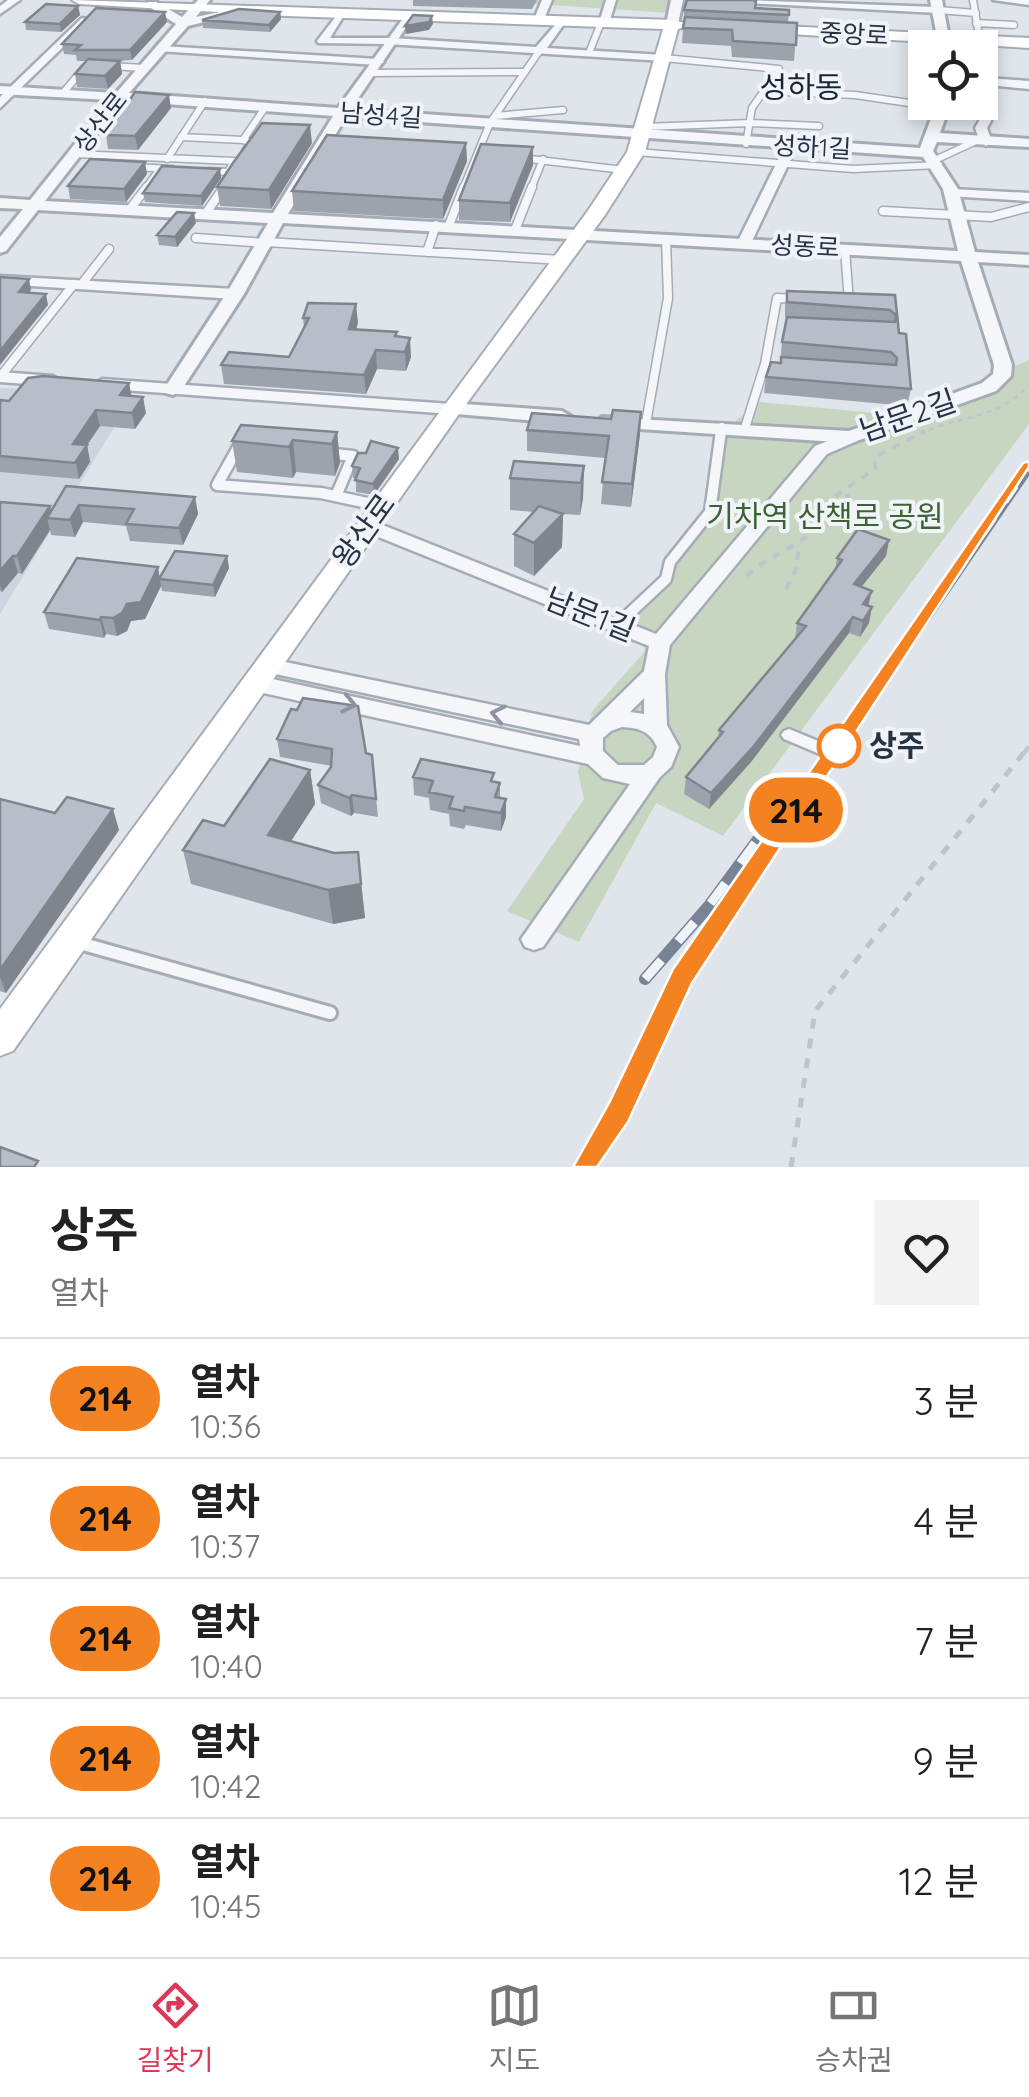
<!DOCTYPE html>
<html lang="ko">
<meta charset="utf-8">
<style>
body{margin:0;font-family:Quicksand,"Noto Sans KR",sans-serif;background:#f2f2f2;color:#222;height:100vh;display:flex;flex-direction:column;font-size:38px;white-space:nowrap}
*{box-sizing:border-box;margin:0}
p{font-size:32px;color:#767676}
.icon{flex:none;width:55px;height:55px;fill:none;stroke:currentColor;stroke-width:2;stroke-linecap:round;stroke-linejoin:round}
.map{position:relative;height:1167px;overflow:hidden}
.sheet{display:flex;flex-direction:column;background:#fff;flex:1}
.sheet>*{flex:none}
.badge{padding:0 20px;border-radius:32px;font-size:35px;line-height:65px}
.controls{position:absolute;left:908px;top:30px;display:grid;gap:20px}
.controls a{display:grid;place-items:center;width:90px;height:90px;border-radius:0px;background:#fff;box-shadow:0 5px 15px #0003;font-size:50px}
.map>.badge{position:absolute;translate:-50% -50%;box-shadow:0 0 0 5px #fff}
.round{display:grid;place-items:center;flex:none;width:105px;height:105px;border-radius:0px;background:#f2f2f2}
.head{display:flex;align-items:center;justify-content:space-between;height:170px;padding:0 50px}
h1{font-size:48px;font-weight:700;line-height:75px}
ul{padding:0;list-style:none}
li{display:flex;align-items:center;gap:30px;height:120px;padding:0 50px;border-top:2px solid #e0e0e0}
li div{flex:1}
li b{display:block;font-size:38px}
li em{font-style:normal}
li .badge{min-width:110px;font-weight:700;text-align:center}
.dock{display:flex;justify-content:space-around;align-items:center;height:140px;border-top:2px solid #e0e0e0;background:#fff;font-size:28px;color:#767676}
.dock a{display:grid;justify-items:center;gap:5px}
.dock .active{color:#dd3856}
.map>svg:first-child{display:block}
</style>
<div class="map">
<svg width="1029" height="1167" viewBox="0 0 1029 1167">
<rect width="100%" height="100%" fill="#e0e5eb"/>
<path fill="#ced4dd" d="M0 388 134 395 0 614Z"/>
<path fill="#c7d6c1" d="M476 0H674L671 13Z
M1029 360V424L723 836 656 803 579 942 507 911 584 799 578 772 592 711 645 651 636 614 717 507 725 429 760 402 896 415Z"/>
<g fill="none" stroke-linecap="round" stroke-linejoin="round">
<g stroke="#a5acb6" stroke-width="9">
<path id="service-far3" d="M973 0 980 41
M938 10 976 13
M976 23 1014 25
M589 53 602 20
M664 58 779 69 752 108 746 144
M110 66 144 68
M370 73 525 72
M764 91 855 95 943 108
M63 93 84 68
M495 116 563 110
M644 127 750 123 819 126
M181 137 243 140
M245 152 250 142 243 140 266 106
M636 152 853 169 939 165
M75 154 234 161 228 172 209 171
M521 158 624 170
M167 159 205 101
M935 160 974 142
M134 167 172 169
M145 189 160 169
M463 189 490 123 540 50
M531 189 543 159"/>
</g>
<g stroke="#a5acb6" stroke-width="11">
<path id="service-far2" d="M130 209 147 187
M883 211 991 217 1029 207
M206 213 224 187
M449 225 464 187
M515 230 532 187
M196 238 265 243
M266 242 562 260
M845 249 849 302
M427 252 436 225
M81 285 109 249
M0 377 74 284
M646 423 668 298 666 239
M745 428 765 364 777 298 798 299
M721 434 722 427"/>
</g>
<g stroke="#a5acb6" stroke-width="15">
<path id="service-far1" d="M240 444 217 485 321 493 381 506
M326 453 353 456 336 496
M616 626 666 579 670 562 710 512 721 431"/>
</g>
<g stroke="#a5acb6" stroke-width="18">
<path id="service" d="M76 942 330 1013"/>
</g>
<g stroke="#a5acb6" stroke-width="5">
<path id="pedestrian" d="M789 729 840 750 842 754 840 758 834 760 784 739 781 735 784 731Z"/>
</g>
<g stroke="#a5acb6" stroke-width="5">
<path id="minor" d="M8 0H20L0 14V6Z
M542 0H552L544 19 539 22 534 19Z
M606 0H616L610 20 605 23 600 20Z
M741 0 938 7 943 10 938 13 746 3Z
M993 0H1029V5Z
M340 11 345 14 330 38H392L536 47 562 17 567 20 547 48 664 55 670 58 664 61 387 44 318 43 317 41Z
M82 18 91 20 0 108V97Z
M980 38 985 41 988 78 1029 81V89L989 85 991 121 987 128 992 142 986 146 980 142 975 128 979 121 980 48H975V41Z
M161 46 378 59 384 62 378 65 157 51 155 49Z
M791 142 797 146 751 243 739 246 737 243 785 146Z
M952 189 1029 193V201L947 196V190Z
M0 276 235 289 243 294 235 299 0 284Z
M0 372 53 376 61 381 53 386 0 382Z
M102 379 451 404 460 409 451 414 96 388 94 384Z
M851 432 857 433 860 437 857 441 827 454 670 645 665 674 667 725 679 747 671 767 660 777 543 947 534 950 525 947 521 939 630 784 603 778 588 764 254 691 246 688 243 683 246 678 254 675 580 746 579 739 266 672 258 670 255 665 258 660 266 658 589 725 644 671 649 646 361 530 358 526 361 522H375L656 634 815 446ZM644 698V714L630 712ZM622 727C639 728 650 731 657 747L653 757 644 765H618L603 751V738L611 731Z"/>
</g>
<g stroke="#a5acb6" stroke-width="6">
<path id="tertiary" d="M198 0H210L196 17 243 7 249 11 188 26 129 93 338 108 407 13 413 17 351 109 920 148 937 102H951L940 133 1029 139V147L937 142 933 151 958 189 975 252 1029 255V265L978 262 1012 365 1011 376 996 391 851 443 609 427 602 425 599 421 602 417 849 431 982 383 993 374 994 365 961 261 283 223 244 294 182 389 173 395 166 393 164 389 226 294 268 223 38 210 6 251 0 253V237L23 209 0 208V198L30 200 110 100 0 94V86L116 93 176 24 148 6V2H156L182 17ZM123 101 333 116 273 213 45 201ZM346 117 923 157 943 189 958 251 288 214Z
M671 0H683L678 24 672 28 666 24Z
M930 0H942L951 48H939Z
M451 403 562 411 572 417 562 423 444 413 441 409 444 405Z"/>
</g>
<g stroke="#a5acb6" stroke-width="4">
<path id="secondary" d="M72 0 672 20 694 25 678 29 645 152 605 215 459 414 13 1051 0 1056V1009L587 212 627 152 663 29 287 16 79 4Z
M760 25 1029 38V48L755 32V26Z"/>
</g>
<path stroke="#bfc3ca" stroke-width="2.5" stroke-dasharray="5 5" stroke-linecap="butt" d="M920 434C958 415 1000 420 1029 384"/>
<path stroke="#bfc3ca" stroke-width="4" stroke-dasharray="8 8" stroke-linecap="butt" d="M813 531 834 521 849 501 846 492
M747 576C766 556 793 550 813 531L808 522 831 499 875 469V457L925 431
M786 589 796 569 799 547
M1024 753 1029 746"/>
<path stroke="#bfc3ca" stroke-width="5" stroke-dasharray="10 10" stroke-linecap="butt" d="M791 1167 815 1011 1026 750"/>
<use href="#service-far3" stroke="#f4f6f9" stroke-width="6"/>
<use href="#service-far2" stroke="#f4f6f9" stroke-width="8"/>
<use href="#service-far1" stroke="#f4f6f9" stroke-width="10"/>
<use href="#service" stroke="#f4f6f9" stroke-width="12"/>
<use href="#pedestrian" fill="#f4f6f9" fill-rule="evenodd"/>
<use href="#minor" fill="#f4f6f9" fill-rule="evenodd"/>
<use href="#tertiary" fill="#f4f6f9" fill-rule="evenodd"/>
<use href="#secondary" fill="#fff" fill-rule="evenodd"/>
<g stroke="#788496" stroke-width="10">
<path id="rail-far1" d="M834 753 1029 467"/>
</g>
<g stroke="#788496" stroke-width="12">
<path id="rail" d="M645 979 708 907 762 834
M587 1167 618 1113 682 976 836 750"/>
</g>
<use href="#rail-far1" stroke="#f0f4f8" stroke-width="6" stroke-dasharray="19" stroke-linecap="butt"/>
<use href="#rail" stroke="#f0f4f8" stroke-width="9" stroke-dasharray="25" stroke-linecap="butt"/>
</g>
<path fill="#9da3ad" d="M413 0H537L532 9 413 6Z
M78 6 80 15 61 32 26 30 25 22Z
M755 8 789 10 788 22 684 16V10Z
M280 12 281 19 270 32 203 28 202 20Z
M167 22 132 60 116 61H120L122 74 108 89 77 87 75 74 86 61H77L76 55 64 54 62 44Z
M797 23 794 61 732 57 731 46 682 43 683 28Z
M171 108 138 150 108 149 106 135Z
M312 143 271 209 220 206 217 187Z
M467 161 443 219 294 211 292 191Z
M533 165 510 222 459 220V200Z
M220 169 221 178 202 206 145 202 143 193Z
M147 174 126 202 70 199 68 186Z
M196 223 177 247 159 245 157 235Z
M787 291 895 295 899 333 911 389 907 406 764 393 766 377 780 363 782 342 787 317H785V306Z
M303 318 358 323 356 329 397 332V337L411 357 406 371 377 369 366 394 224 384 221 365 289 357 304 328Z
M129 383 131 396 146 413 135 429 100 426 87 445 90 462 79 479 0 472V400L9 401Z
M611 419 640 434 631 507 601 504 605 458 527 451V430Z
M337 432 340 463 335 476 296 472 293 478 237 472 232 441Z
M399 459 374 495 356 492V478H353L352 466Z
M584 466 583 498 580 515 563 514 562 547 534 576 514 566V534L534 512 510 510V478Z
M66 486 195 497 198 514 183 545 130 541 126 526 83 522 75 537 51 535 50 530 22 574 18 573 2 592 0 591V502L50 506 51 511Z
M889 540 886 556 861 587 868 606 869 623 860 637 849 633 751 762 709 809 684 794 686 777 718 737 719 730 795 639 797 623 835 571 837 558Z
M227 556 229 568 215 597 162 591 161 586 145 619 131 621 127 631 117 636 106 634 104 638 49 629 44 612Z
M277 739 372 755 378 817 354 813 351 816 321 803 318 785 332 766 280 757Z
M310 770 315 804 291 841 334 853 358 852 365 918 333 924 191 884 183 850 224 826Z
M413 777 500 783V798L506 799V817L501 831 466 825 464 829 450 826 449 814 430 810 429 798 414 795Z
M0 799 119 830 6 993 0 991Z"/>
<path fill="#80858d" d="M78 6 80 15 61 32 60 24Z
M165 12 167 22 132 60 130 50Z
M280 12 281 19 270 32 269 25Z
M432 16 433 24 429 30 406 34 405 26Z
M120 61 122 74 108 89 105 76Z
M169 95 171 108 138 150 135 136Z
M310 125 312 143 271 209 269 190Z
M466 143 467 161 443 219V200Z
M533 147V165L510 222V203Z
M145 162 147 174 126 202 124 189Z
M220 169 221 178 202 206 201 196Z
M194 213 196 223 177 247 175 237Z
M29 279 31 290 21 303 19 292Z
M46 294 48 305 0 365V351Z
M356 304 358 323 350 348 349 329Z
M410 338 411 357 406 371 405 352Z
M376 350 377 369 366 394 364 375Z
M129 383 132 399 120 395Z
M143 397 146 413 135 429 132 413Z
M96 410 100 426 87 445 90 462 79 479 73 444Z
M641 412 640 434 631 507 632 484Z
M337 432 340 463 335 476 332 444Z
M293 440 296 472 293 478 289 447Z
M398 448 399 459 374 495 373 484Z
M584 466 583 498 580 515 581 483Z
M195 497 198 514 183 545 179 528Z
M79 505 83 522 75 537 70 520Z
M50 506 53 519 47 518 50 530 22 574 17 556Z
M563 514 562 547 534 576V543Z
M889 540 886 556 851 600 854 584Z
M13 556 18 573 2 592 0 584V571Z
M227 556 229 568 215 597 213 585Z
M158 567 161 586 145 619 131 621 127 631 117 636 113 618Z
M872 591 868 607 863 604Z
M872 607 869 623 860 637 863 621Z
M101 617 106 634 104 638 100 620Z
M853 617 849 633 751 762 709 809 711 793Z
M310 770 315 804 273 869 268 835Z
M352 795 354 813 351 816 349 798Z
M506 799V817L501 831V813Z
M113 809 119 830 6 993 0 977V970Z
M361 884 365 918 333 924 328 890Z"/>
<path fill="#b7bec9" stroke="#80858d" stroke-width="2.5" d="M687 0H753L756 1 755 8 789 10V15L684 10Z
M46 4 78 6 60 24 25 22Z
M96 8 165 12 130 50H75L81 45 62 44Z
M239 9 280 12 269 25 202 20Z
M413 15 432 16 429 22 405 26Z
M685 17 797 23 796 45 733 41 732 30 683 28Z
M88 59 120 61 105 76 75 74Z
M135 92 169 95 135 136 106 135Z
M262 123 310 125 269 190 217 187 233 163Z
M327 135 466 143 443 200 292 191Z
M481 144 533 147 510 203 459 200Z
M90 159 145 162 124 189 68 186Z
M162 166 220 169 201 196 143 193Z
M177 212 194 213 175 237 157 235Z
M0 277 29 279 19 292 46 294 0 351Z
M787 291 895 295 899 333 906 334 911 389 766 377 771 362 781 363V357L896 365 897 358 891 352 782 342 787 317 895 322 896 315 890 310 787 302Z
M308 303 356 304 349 329 397 332 395 336 410 338 405 352 376 350 364 375 221 365 229 352 289 357 309 318H303Z
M43 376 129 383 120 395 143 397 132 413 96 410 73 444 87 445 75 463 0 456V400L9 401 28 378Z
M613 410 641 412 632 484 602 482 609 436 527 430 532 413 611 419Z
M241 425 337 432 332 444 293 440 289 447 232 441Z
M371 441 398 448 373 484 355 480 360 468 352 466 358 453H366Z
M514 461 584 466 581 483 510 478Z
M66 486 195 497 179 528 126 524 134 509 79 505 70 520 47 518Z
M0 502 50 506 17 556H13L0 571Z
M539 506 563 514 534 543 514 534Z
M858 529 889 540 854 584 872 591 863 604 872 607 863 621 853 617 754 746 711 793 686 777 723 732 719 730 806 626 797 623 842 560 837 558Z
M175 551 227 556 213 585 159 579Z
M77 558 158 567 141 602 127 604 122 613 113 618 101 617 100 620 44 612Z
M303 698 358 706 366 753 372 755 376 799 352 795 349 798 318 785 331 767 332 749 277 739 291 709 297 710Z
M270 759 310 770 268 835 334 853 358 852 361 884 328 890 183 850 203 820 224 826Z
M421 759 494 773 491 781 500 783 495 797 506 799 501 813 465 807 464 811 449 808 453 797 429 792 433 781 413 777Z
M67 797 113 809 0 970V799L55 813Z
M0 1147 38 1161 34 1167H0Z"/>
<defs><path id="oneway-chevron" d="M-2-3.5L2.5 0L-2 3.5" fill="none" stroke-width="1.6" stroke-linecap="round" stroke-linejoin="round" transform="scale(2.5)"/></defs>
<g stroke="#8e949f">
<use href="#oneway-chevron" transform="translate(349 704) rotate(12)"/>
<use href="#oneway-chevron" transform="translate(498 714) rotate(-168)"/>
</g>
<path fill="#f58220" stroke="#fff" stroke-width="2.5" d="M1029 461V467L692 983 628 1122 597 1167H573L609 1103 673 969 1023 463Z"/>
<circle fill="#fff" stroke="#f58220" stroke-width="5" cx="839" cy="746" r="20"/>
<g text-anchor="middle" stroke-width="8" stroke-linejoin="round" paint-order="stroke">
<g font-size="25" fill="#273345" stroke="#f0f4f8">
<text transform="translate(854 34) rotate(3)" y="9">중앙로</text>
<text transform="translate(381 115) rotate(4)" y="9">남성4길</text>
<text transform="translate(100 122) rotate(-52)" y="9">상산로</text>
<text transform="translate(812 147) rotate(3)" y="9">성하1길</text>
<text transform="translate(805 246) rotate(3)" y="9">성동로</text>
</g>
<g font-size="30" fill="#192435" stroke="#f0f4f8">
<text x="801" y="98">성하동</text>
</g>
<g font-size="30" fill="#273345" stroke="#f0f4f8">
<text transform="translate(908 416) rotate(-19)" y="10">남문2길</text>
<text transform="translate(364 531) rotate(-54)" y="10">왕산로</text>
<text transform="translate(590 615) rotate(22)" y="10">남문1길</text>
</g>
<g font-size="30" fill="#3d6233" stroke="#f0f4f8">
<text x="825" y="527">기차역 산책로 공원</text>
</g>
<g font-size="30" font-weight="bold" fill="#273345" stroke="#f0f4f8" text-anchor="start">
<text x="869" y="756">상주</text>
</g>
</g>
</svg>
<div class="controls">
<a><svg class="icon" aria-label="locate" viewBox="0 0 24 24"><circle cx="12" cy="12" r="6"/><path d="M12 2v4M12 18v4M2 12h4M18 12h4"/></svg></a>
</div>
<b class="badge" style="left:796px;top:810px;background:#f58220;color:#111">214</b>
</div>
<section class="sheet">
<div class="head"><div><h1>상주</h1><p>열차</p></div><a class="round"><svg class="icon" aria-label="heart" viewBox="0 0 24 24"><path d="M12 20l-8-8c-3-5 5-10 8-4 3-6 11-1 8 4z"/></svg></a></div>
<ul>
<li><span class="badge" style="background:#f58220;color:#111">214</span><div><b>열차</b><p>10:36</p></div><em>3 분</em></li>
<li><span class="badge" style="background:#f58220;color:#111">214</span><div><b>열차</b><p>10:37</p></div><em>4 분</em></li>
<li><span class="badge" style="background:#f58220;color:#111">214</span><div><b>열차</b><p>10:40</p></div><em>7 분</em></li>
<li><span class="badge" style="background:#f58220;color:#111">214</span><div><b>열차</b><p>10:42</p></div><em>9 분</em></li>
<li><span class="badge" style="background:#f58220;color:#111">214</span><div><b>열차</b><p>10:45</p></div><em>12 분</em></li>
</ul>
</section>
<nav class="dock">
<a class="active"><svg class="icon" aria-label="directions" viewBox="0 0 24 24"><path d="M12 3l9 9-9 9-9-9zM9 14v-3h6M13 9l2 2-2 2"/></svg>길찾기</a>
<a><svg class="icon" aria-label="map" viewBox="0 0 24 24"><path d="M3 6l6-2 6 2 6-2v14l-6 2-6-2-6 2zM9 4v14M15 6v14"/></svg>지도</a>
<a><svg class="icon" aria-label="tickets" viewBox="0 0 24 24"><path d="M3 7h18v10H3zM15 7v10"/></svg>승차권</a>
</nav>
